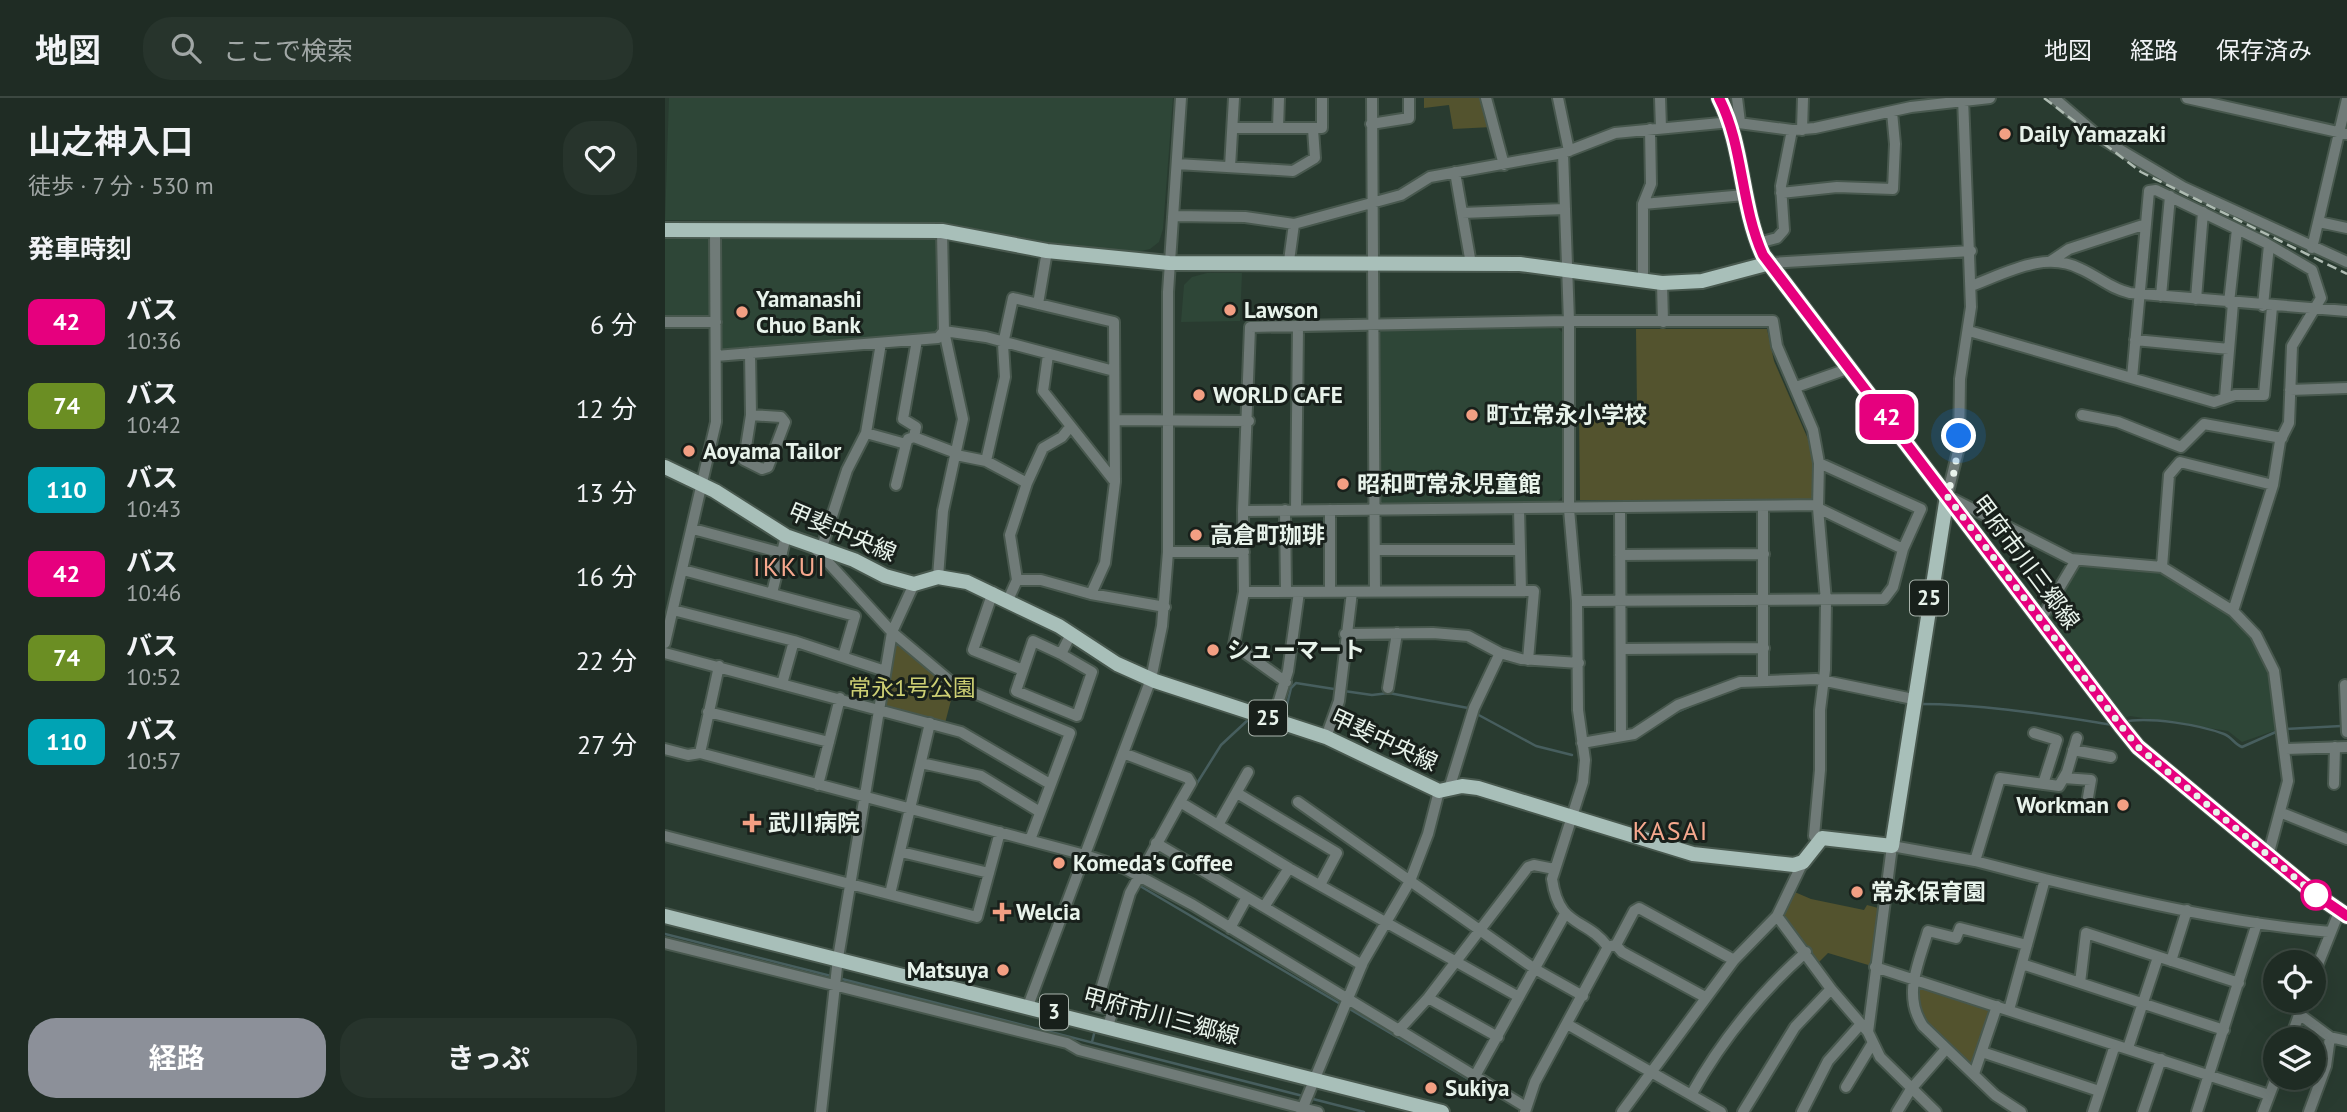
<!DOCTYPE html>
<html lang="ja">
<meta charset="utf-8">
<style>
body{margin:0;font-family:"PT Sans","Noto Sans JP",sans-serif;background:#27342c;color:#f1f3f6;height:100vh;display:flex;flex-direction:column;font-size:26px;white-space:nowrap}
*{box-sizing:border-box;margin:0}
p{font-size:23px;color:#a1a7a6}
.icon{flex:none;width:38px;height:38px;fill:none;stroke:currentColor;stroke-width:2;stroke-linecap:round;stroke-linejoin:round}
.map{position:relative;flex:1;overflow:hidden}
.panel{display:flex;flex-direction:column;background:#1f2c24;width:665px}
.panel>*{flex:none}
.badge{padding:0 14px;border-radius:10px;font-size:24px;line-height:46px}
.tools{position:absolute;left:1598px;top:852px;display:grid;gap:14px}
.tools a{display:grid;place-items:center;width:63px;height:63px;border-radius:50%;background:#1f2c24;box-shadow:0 7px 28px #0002,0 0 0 2px #3c4841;font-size:35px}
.you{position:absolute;width:35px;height:35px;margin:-18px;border:5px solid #fff;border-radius:50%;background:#1a73e8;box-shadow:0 0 0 10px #1a73e833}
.map>.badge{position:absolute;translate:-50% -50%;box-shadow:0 0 0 4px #fff}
h2{padding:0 28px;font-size:26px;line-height:63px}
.round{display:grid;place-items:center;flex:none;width:74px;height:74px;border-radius:28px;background:#27342c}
.headline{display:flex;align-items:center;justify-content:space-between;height:119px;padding:0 28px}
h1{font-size:33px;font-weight:700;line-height:52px}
.cta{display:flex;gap:14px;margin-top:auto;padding:14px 28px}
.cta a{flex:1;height:80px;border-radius:28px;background:#8c9099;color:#fff;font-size:28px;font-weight:700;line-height:80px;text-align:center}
.cta a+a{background:#27342c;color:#f1f3f6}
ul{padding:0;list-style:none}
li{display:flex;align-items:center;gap:21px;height:84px;padding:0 28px}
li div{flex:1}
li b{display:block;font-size:26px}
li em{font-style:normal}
li .badge{min-width:77px;font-weight:700;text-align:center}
header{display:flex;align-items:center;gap:42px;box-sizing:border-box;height:98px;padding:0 35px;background:#1f2c24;border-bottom:2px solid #3c4841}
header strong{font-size:33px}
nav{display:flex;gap:38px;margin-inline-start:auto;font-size:24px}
.search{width:490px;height:63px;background:#27342c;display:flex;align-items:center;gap:18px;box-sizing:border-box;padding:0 24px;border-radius:28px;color:#a1a7a6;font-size:26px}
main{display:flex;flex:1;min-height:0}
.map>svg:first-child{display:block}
</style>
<header>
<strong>地図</strong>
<div class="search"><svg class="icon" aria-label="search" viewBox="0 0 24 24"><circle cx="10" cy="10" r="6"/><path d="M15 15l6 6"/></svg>ここで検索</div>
<nav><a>地図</a><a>経路</a><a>保存済み</a></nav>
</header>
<main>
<section class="panel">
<div class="headline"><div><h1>山之神入口</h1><p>徒歩 · 7 分 · 530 m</p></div><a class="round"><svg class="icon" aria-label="heart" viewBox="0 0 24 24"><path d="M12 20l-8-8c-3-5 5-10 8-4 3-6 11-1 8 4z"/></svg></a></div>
<h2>発車時刻</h2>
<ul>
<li><span class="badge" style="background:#e6007e;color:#fff">42</span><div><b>バス</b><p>10:36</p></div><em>6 分</em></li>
<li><span class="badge" style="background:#6b8e23;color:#fff">74</span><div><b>バス</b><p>10:42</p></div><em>12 分</em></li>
<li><span class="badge" style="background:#00a3b4;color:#fff">110</span><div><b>バス</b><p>10:43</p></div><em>13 分</em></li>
<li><span class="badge" style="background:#e6007e;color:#fff">42</span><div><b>バス</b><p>10:46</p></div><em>16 分</em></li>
<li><span class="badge" style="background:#6b8e23;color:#fff">74</span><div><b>バス</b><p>10:52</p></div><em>22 分</em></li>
<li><span class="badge" style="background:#00a3b4;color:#fff">110</span><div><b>バス</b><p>10:57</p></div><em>27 分</em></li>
</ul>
<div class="cta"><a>経路</a><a>きっぷ</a></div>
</section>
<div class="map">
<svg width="1682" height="1014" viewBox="0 0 1682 1014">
<rect width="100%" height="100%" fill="#293b30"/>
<path fill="#2e4637" d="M4 0H508L498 131 494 144 485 151 468 155 392 148 296 128 255 124 0 122Z
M0 132 277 133 279 233 273 240 51 258V224H0Z
M542 175H577L575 223 516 224 519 187 527 179Z
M893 230 898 235 897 399 892 404 716 405 715 231Z
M1411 462 1497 469 1568 513 1601 553 1617 630 1577 644 1563 633 1465 618 1452 623 1376 521Z"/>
<path fill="#53532e" d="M759 0H821L827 29 788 31 784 7 759 10Z
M971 231H1102L1109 263 1150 357V402H915L914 311 972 309Z
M227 534 290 587 279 629 214 611Z
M1125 792 1146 801 1199 812 1202 807 1217 811 1210 869 1163 855 1150 868 1112 818Z
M1249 881 1332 908 1309 976 1258 928Z"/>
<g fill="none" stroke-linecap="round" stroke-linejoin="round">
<path stroke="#475e5e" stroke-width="2.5" d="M679 593 707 597 724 595 803 610
M1216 600 1244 606
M1254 606C1320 606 1384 617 1449 627
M810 615 871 648 907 657
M1010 615 1032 605
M619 619 626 590 631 585 669 591
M1458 624C1483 618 1535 627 1559 636 1567 639 1569 646 1577 649L1613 633
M1619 631 1676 628
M529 690 556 647 584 621
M475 788 677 907
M0 836 166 878
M173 880 638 998
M683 910 837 1001
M427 944 430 932
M644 1000 699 1014"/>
<g stroke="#48584e" stroke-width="14">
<path id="minor" d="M707 0 710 494
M821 0 839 67
M893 0 904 53
M995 0 996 30
M1072 0 1075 24
M1298 0 1306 209 1295 281 1294 349 1282 398 1406 461 1497 469 1568 513 1591 537 1609 573 1623 683 1603 758
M1389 0 1437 41 1518 89 1682 164
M1522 0 1682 36
M706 26 744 20V0
M569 30H657V0
M613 30 614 0
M1137 32 1138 0
M512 66 628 73 650 60 648 31
M565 69 569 0
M790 74 806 166
M1116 95 1172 89 1228 91 1230 46 1227 14
M978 106 1080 97
M797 115 900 111
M508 118 580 119 629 126 736 97 765 79 898 55 950 35 1066 24 1127 32 1150 30 1246 9 1325 0
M1654 124 1682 130
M1093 145 1112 140 1119 132 1116 88 1127 32
M1647 150 1682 1
M624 163 629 126
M1386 163 1404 151 1481 126
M1105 165 1306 153
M978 183V106L986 86 985 31
M997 185 998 224
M1306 188C1341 175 1380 152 1416 171 1434 179 1446 191 1465 195L1682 213
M1496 198 1505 98
M1531 201 1538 114
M1564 205 1572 131
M373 206 382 153
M1598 208 1604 147
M0 224H51
M1304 233 1549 304 1570 297H1599L1607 209
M252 242 238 321 251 329 249 339 291 355
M1470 242 1564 251
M85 255 86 317 79 362 97 371 103 369 120 324 116 319 86 317
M383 257 378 293 450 384
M51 258 273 240 279 233 277 133
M1467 280 1484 93 1491 92 1599 144 1647 172 1656 200 1627 248 1624 325 1615 343 1608 387 1568 513
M1131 289 1185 270
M1625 292 1682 290
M1560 300 1568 205
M1417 317 1453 324 1516 349 1539 326 1617 340
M450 322 584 323
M201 335 241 346 243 341 249 339
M291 357 321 363 362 385
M321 363 340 279 338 246 348 200 449 224 450 384 440 465 426 496 500 509
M231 387 241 346
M1098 408V583
M955 410 956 638
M1153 410 1238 451
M854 411 856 493
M620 412 621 494
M631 412 633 229
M665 412V494
M578 413 1153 407
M28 431 117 455
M148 448 227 534 290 587 405 635 365 742
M157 449 182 372 201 335 216 245
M710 452H855
M503 454H579
M955 457 1099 456
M1497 469 1504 377 1515 364 1608 387
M18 472 190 518 178 559
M273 479 278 413 298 321 279 233 321 239 449 273
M352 482H376L426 496
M328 494 308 552 358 572
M579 494 869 493 863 562
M107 495 121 438
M343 502 352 482 345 437 362 385 378 350 397 339 405 329
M912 503 1219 501 1228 489 1238 451 1256 411 1154 365
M8 512 129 543 220 573
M1376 521 1411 462
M680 536 768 535 803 538 835 555 856 561 914 565
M0 545 51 324 50 132
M956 551 1099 550
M0 555 296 634 385 686
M396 556 368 543 351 593 412 618 427 574 396 556 406 536
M621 584 569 547 579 494 578 413 585 229 904 223H1108L1112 248 1148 332 1154 365 1153 410 1161 503 1160 572 1155 612V672L1149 738 1154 743
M117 586 129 543
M1680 587 1682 634
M723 590 732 535
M43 614 164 644
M608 622 623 573 634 494
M1369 635 1392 642 1378 686
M661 639 674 603 687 494
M917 645 969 636 1013 607 1075 584 1151 581 1248 601
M0 651 23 657 35 655 420 757 459 770 528 807 861 1009
M1619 651 1682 649
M1408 652 1446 659
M35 655 54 568
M458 655 523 680 526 685 515 704
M256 665 316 678 375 714
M1399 680 1426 682 1422 705
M1669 686 1670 649
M153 687 175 600
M784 691 809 610 835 555
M572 695 672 755 655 787
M633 704 870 871 918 898
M1617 715 1682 741
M553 727 583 674
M0 738 312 819 335 734
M491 745 697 867
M236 754 324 775
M1310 763 1335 680 1394 688 1402 674 1412 640
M225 796 265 625
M599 809 624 770
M1112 818 1166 891 1203 934
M565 830 582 799
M0 845 402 945 414 952 653 1014
M951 847 969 813 974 810 1069 862
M946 848 951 847 957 854 1040 899
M1506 863 1522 812
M1357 866 1559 932
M1210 869 1604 997
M1648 879 1674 814
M1415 885 1421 835 1574 885
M763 900 833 939
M363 908 486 581 497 528 503 454V194L516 0
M1344 912 1380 781C1474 804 1570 826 1666 834
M1634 916 1665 939 1682 943
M902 926 1056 1014
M443 928 448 912 431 908 465 795 515 704 624 770 854 899
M733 933 763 900 863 769 869 767 889 771
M1625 942 1639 903
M1463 950 1493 859
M1317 954 1434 993
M1309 976 1332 908
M810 978 900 816
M1181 989 1207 946
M1026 997C1056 943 1095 895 1141 854
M156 1014 173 860 227 534 249 486
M636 1014 698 864 745 783 763 736 774 693
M860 1014 870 984 943 849C921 819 894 831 887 781L918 684 920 662 913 612 912 503 904 411V223L898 55
M957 1014 1069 862 1112 818 1138 764
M1078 1014 1130 929 1166 891
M1137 1014 1163 963 1195 927
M1232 1014 1246 991 1281 951
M1271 1014 1215 959 1203 934 1227 748 1310 763 1380 781
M1356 1014 1330 997 1258 928C1237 897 1254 865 1263 833L1291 840 1295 830 1362 847
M1428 1014 1450 947
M1478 1014 1496 961
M1532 1014 1592 825
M1598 1014 1611 980
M1644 1014 1661 968 1665 939"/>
</g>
<g stroke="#48584e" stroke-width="18">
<path id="major" d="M1054 0C1079 49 1075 106 1098 157L1456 628 1473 649 1650 796 1682 818
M0 132 277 133 382 153 504 165 855 166 997 185 1037 183 1105 165
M0 369 50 393 121 438 189 462 220 478 249 486 273 479 302 484 394 528 452 566 490 583 661 639 774 693 797 688 813 690 1028 756 1129 767 1138 764 1157 740 1227 748 1282 398
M0 818 777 1014"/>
</g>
<use href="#minor" stroke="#707b78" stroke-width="10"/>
<use href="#major" stroke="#a8bfb9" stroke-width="14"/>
<path stroke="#aebbb2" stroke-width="2.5" stroke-dasharray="10 5" stroke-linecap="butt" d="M1379 0 1476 74 1682 176"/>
</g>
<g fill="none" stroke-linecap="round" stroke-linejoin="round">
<g stroke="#fff" stroke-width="16">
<path id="line" d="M1054 0C1079 49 1075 106 1098 157L1456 628 1473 649 1650 796 1682 818"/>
</g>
<use href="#line" stroke="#e6007e" stroke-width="10"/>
<path stroke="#e8f3eb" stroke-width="7" stroke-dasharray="0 12.6" d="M1294 338 1290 371 1282 398 1456 628 1473 649 1651 797"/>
</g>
<g fill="#f39f83" stroke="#18201b" stroke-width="2.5">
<circle cx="1340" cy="36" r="7"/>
<circle cx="565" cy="212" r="7"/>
<circle cx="77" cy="214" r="7"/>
<circle cx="534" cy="297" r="7"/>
<circle cx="807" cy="317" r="7"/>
<circle cx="24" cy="353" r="7"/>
<circle cx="678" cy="386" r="7"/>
<circle cx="531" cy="437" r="7"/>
<circle cx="548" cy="552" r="7"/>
<circle cx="1458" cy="707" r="7"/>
<path d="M83.5 714.5h7v7h7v7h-7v7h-7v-7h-7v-7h7z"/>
<circle cx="394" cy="765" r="7"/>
<circle cx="1192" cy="794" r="7"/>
<path d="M333.5 803.5h7v7h7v7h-7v7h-7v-7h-7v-7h7z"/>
<circle cx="338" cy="872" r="7"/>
<circle cx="766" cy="990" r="7"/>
</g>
<circle fill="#fff" stroke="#e6007e" stroke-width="3.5" cx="1651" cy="797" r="14"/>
<g text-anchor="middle" stroke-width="6" stroke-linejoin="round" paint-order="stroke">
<g fill="#18201b" stroke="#aab4ad" stroke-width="2">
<rect x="1245" y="482.5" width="38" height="35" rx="5"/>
<rect x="584" y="602.5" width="38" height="35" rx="5"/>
<rect x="375" y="896.5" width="28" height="35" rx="5"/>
</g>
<g font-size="21" font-weight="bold" fill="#e8f3eb">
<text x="1264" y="507">25</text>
<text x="603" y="627">25</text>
<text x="389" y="921">3</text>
</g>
<g font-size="23" font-weight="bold" fill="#e8f3eb" stroke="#18201b" text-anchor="start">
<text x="1354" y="44">Daily Yamazaki</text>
<text x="91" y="209">Yamanashi<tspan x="91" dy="26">Chuo Bank</tspan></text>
<text x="579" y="220">Lawson</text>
<text x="548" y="305">WORLD CAFE</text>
<text x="821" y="325">町立常永小学校</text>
<text x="38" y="361">Aoyama Tailor</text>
<text x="692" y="394">昭和町常永児童館</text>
<text x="545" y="445">高倉町珈琲</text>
<text x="562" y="560">シューマート</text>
<text x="1444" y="715" text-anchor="end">Workman</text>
<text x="103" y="733">武川病院</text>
<text x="408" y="773">Komeda's Coffee</text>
<text x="1206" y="802">常永保育園</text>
<text x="351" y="822">Welcia</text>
<text x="324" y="880" text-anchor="end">Matsuya</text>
<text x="780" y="998">Sukiya</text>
</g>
<g font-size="23" fill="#e8f3eb" stroke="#18201b">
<text transform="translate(177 434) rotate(23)" y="8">甲斐中央線</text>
<text transform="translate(1361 464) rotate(53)" y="8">甲府市川三郷線</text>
<text transform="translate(719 642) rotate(25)" y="8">甲斐中央線</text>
<text transform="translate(496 918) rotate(15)" y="8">甲府市川三郷線</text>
</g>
<g font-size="23" fill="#cdcf73" stroke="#18201b">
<text x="247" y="598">常永1号公園</text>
</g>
<g font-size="26" letter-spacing="2" fill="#f6a88e" stroke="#18201b">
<text x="125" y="478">IKKUI</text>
<text x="1006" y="742">KASAI</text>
</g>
</g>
</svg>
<div class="tools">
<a><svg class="icon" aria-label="locate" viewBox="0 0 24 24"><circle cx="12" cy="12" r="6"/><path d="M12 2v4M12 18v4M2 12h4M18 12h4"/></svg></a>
<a><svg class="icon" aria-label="layers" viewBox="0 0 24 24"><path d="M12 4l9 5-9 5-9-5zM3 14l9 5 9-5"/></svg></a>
</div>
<div class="you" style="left:1294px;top:338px"></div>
<b class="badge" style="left:1222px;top:319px;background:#e6007e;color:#fff">42</b>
</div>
</main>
